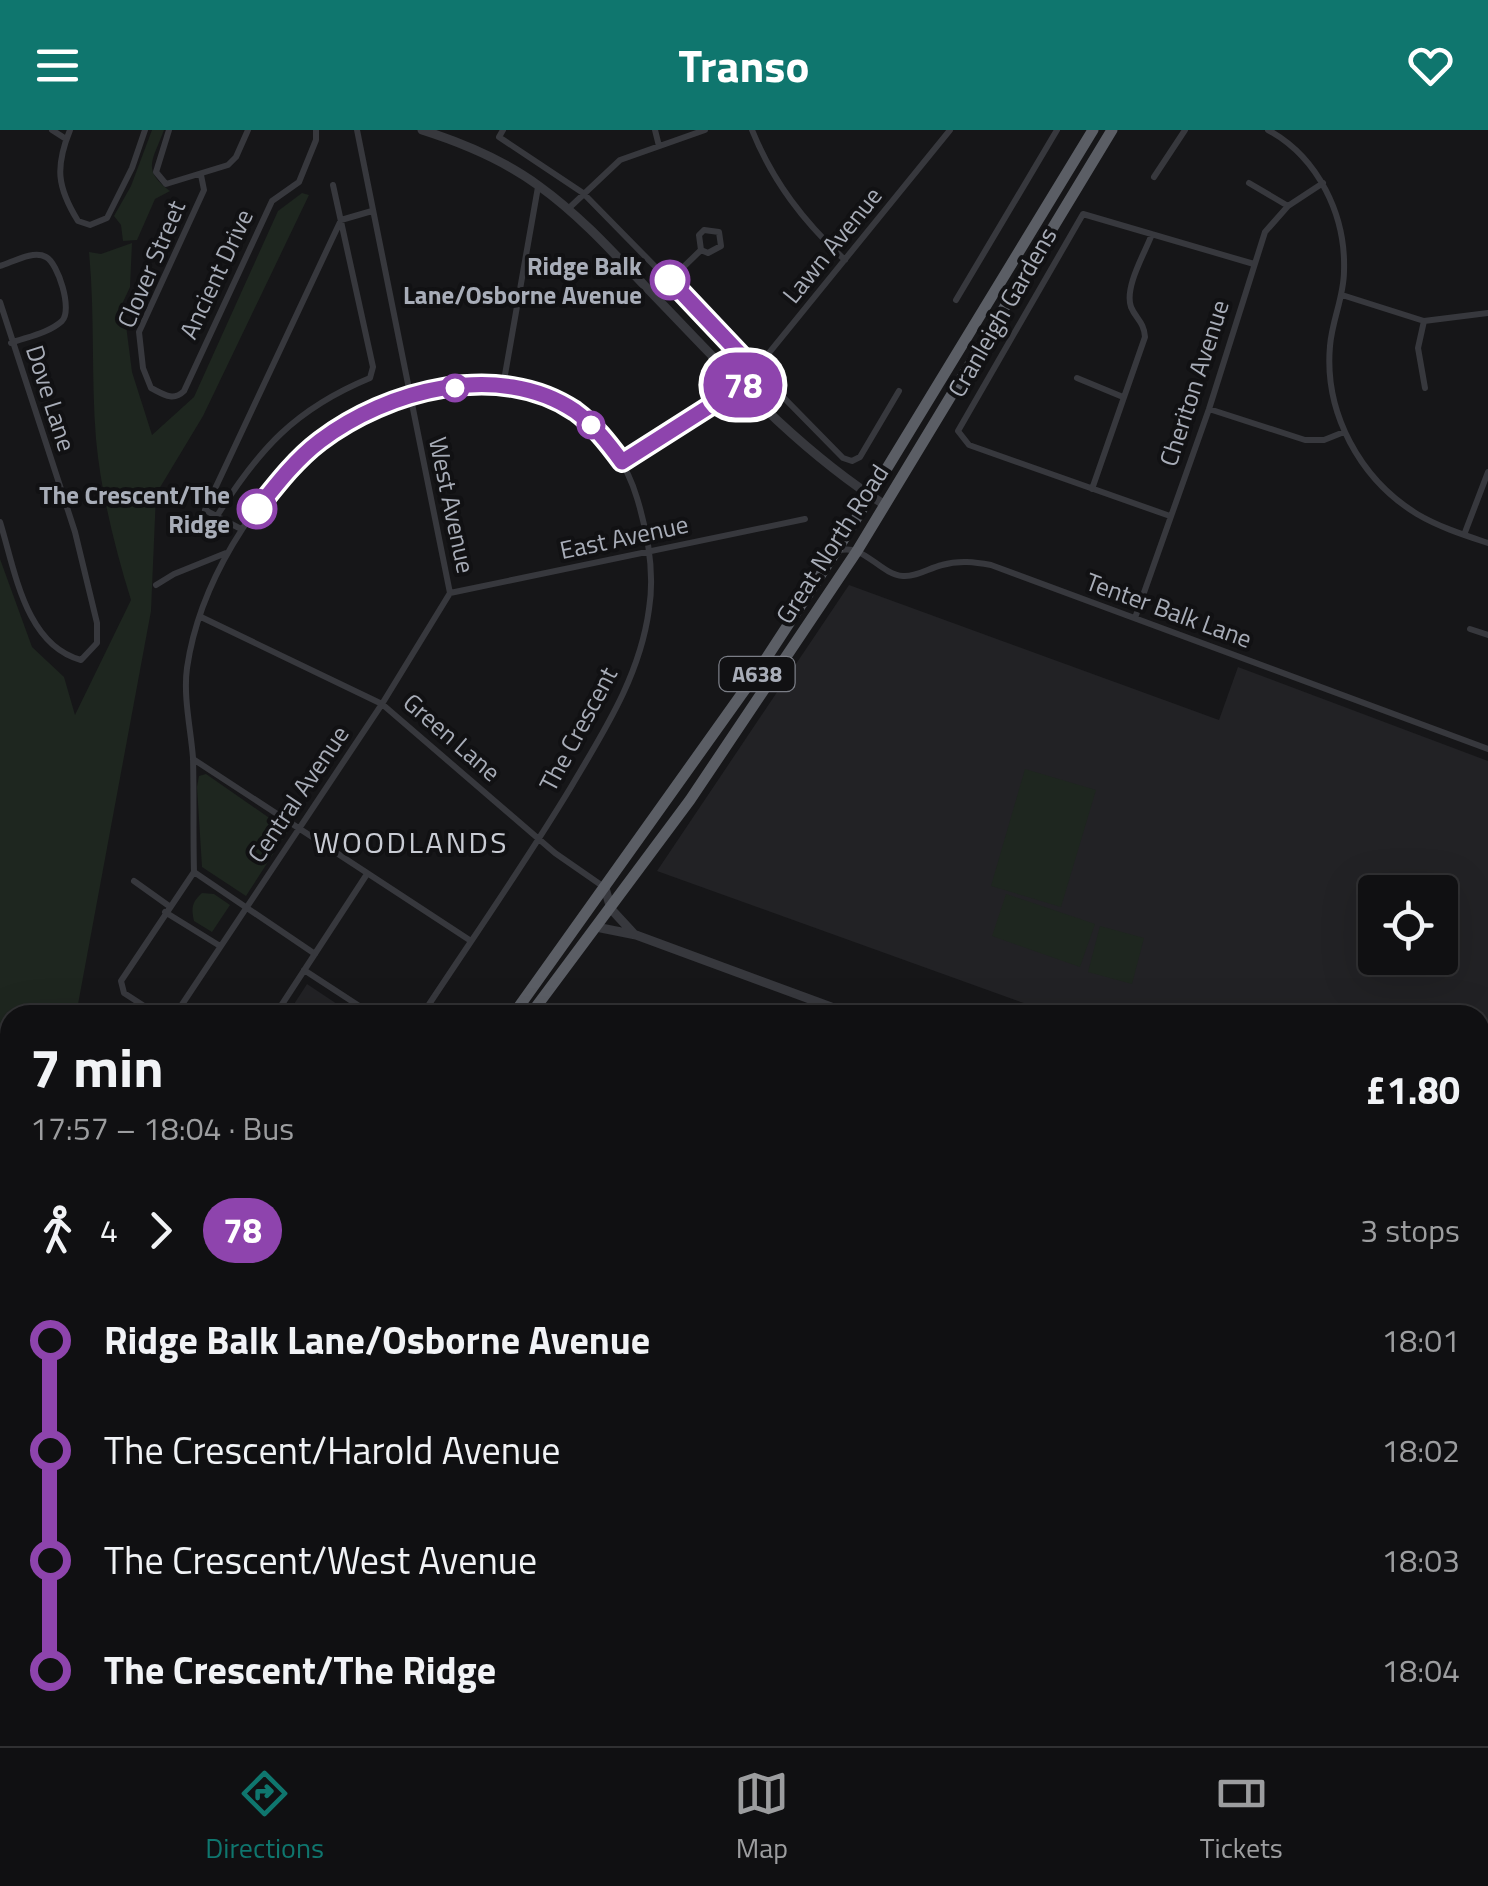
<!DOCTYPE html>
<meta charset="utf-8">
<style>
body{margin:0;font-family:"Titillium Web",sans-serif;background:#1e1e20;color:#f1f3f6;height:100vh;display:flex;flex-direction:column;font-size:38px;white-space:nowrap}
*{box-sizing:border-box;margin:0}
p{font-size:32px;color:#9c9d9f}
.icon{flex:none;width:55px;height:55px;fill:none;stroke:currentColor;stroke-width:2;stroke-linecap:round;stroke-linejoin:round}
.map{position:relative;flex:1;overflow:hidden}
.drawer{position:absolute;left:0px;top:875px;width:1490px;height:742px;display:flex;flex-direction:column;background:#101012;border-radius:30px 30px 0 0;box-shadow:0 10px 40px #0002,0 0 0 2px #303032}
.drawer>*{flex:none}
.badge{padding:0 20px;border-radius:32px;font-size:35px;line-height:65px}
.fabs{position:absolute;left:1358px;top:745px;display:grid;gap:20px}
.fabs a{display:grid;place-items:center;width:100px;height:100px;border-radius:10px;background:#101012;box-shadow:0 10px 40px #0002,0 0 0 2px #303032;font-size:50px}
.map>.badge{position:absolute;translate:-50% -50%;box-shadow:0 0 0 5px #fff}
.legs{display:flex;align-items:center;gap:15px;height:110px;padding:0 30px;font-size:32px}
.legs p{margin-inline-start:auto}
.summary{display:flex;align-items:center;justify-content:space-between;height:170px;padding:0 30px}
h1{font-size:55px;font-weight:700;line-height:75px}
ul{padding:0 30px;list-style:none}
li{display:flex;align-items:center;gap:35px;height:110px;font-size:38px}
li i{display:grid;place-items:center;width:15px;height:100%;margin:0 12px;background:currentColor}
li i::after{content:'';width:25px;height:25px;margin:-12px;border:8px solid;border-radius:50%;background:#101012}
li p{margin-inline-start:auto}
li:first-child i{background:linear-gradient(#0000 50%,currentColor 0)}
li:last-child i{background:linear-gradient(currentColor 50%,#0000 0)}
header{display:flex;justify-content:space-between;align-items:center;height:130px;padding:0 30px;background:#0f766e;color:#fff;font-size:45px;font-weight:700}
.tab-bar{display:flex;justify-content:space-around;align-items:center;height:140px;border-top:2px solid #303032;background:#101012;font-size:28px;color:#9c9d9f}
.tab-bar a{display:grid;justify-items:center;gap:5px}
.tab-bar .selected{color:#0f766e}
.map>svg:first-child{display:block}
</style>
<header><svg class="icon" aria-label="menu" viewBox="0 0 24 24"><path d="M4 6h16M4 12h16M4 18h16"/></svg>Transo<svg class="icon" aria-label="heart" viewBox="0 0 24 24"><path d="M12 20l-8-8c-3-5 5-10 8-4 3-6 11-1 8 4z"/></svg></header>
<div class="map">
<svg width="1488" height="1616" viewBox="0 0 1488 1616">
<rect width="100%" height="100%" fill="#161618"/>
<path fill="#222225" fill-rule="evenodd" d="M849 455 1219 590 1238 537 1488 631V1003L1480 1025V885H1057L657 741ZM1375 762H1440V828H1375Z
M307 854 349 882 354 885H287Z
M957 1608H1055L1077 1616H954Z"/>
<path fill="#1e261f" d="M152 0H164C153 30 141 40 170 61L155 69 137 110 123 111 121 95 114 86 131 56Z
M302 63 309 65 203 286 156 364 151 481 76 885H10V1608H190L191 1616H0V429L32 517 64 547 75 585 131 470C115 418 101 363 96 309 91 247 95 185 89 122L101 124 132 113 130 157 123 172 132 242 152 305 194 267 278 81Z
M1025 639 1096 660 1061 777 991 756Z
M206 644 288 701 246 766 202 737 197 657 199 646Z
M202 763 214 764 230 775 212 802 194 791C191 778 192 772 202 763Z
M1006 764 1095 794 1080 837 992 806Z
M1100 796 1144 808 1132 854 1088 842Z
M1488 1003V1091L1480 1087V1025Z
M268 1608H338V1616L269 1614Z"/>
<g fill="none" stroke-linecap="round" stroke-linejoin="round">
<path stroke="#37383d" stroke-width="6" d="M52 0 66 9
M70 0C55 37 57 57 78 91L90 95 107 88 132 38 145 0
M169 0 156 42 166 54 228 35 236 27 248 0
M357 0 450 463
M503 0 499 7 583 63 843 328 852 331 860 327 899 261
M655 0 659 16
M752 0C773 52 804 92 845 130
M1268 0C1318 27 1346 85 1344 141 1344 167 1332 190 1330 216 1324 283 1360 349 1417 384 1439 397 1464 405 1488 413
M201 45 204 60 139 202 143 238 151 258C163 264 173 272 184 261L272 71 299 52 316 10V0
M1154 47 1185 0
M1249 53 1288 76
M568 79 620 30 705 0
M0 136C13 132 33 120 46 127 58 133 73 180 62 191 49 203 27 207 11 213
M670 150 701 120 699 105 704 100 719 102 721 116 708 123 701 120
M1342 165 1424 191 1488 183
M956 170 1057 0
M0 172 75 402 97 493V513L81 530C25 515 15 440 0 392
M1424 191 1418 218 1425 258
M1077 248 1123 267
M503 256 538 57
M1209 279 1305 310H1324L1344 302
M622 332 743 255 950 0
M1092 359 1145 207C1144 192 1136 189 1131 177 1124 157 1145 123 1152 104
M217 386C259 319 295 279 370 248L373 237 333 55
M1170 386 969 315 958 301 1083 84 1254 134
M241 399 205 380 341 90 372 81
M1464 405 1488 342
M838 421C863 412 879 444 903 446 917 447 929 438 942 435 959 430 975 432 991 435L1488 619
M156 455 174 444 226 423
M450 463 805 389
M201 487 382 574 555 723 604 757
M1135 488 1209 279 1265 102 1288 76 1323 53
M1470 499 1488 505
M193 629 471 811
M194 742C193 704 194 666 193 628 191 600 183 567 187 538 199 455 253 367 317 314 413 232 594 226 637 368 648 404 655 442 649 479 640 546 604 601 571 657 524 735 472 809 422 885
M194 742 315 824
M134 751 169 776
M165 782 220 816
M304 840 373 885
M158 885 124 863 121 851 194 742
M175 885 382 574 450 463
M275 885 367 744
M399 1608V1616
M613 1608 614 1616
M1124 1616 1127 1608"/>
<path stroke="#37383d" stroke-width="9" d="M422 0C463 13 504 30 539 56 578 84 611 120 644 155 720 233 792 316 885 375
M605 758 611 779 635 805
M596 797 636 805 853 885
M1480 1098 1488 1102"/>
<path stroke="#45474d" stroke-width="9" d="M1480 1357 1488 1344
M1310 1616 1317 1608"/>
<path stroke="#5b5e65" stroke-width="11" d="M513 885 756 544 842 412 1093 0
M530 885 690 670 857 421 1112 0
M357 1608V1616
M375 1608 376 1616"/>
</g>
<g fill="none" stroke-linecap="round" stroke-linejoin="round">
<g stroke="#fff" stroke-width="22">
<path id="line-1" d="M257 379C276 355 295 330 320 311 387 260 499 230 575 281 594 295 608 313 622 332L743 255 756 241 670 150"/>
</g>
<use href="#line-1" stroke="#8e44ad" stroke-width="15"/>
</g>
<g fill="#fff" stroke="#8e44ad" stroke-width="5">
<circle cx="670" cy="150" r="18"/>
<circle cx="455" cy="258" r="12"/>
<circle cx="591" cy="295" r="12"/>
<circle cx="257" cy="379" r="18"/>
</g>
<g text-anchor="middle" stroke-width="8" stroke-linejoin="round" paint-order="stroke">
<rect fill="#111113" stroke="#7b7e86" stroke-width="2.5" x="719.5" y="527" width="75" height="34" rx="8"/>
<g font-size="22" font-weight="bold" fill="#a8adb8">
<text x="757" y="552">A638</text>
</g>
<g font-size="25" fill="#a8adb8" stroke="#111113">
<text transform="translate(832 115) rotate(-51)" y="9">Lawn Avenue</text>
<text transform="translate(151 134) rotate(-67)" y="9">Clover Street</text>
<text transform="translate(216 144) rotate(-65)" y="9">Ancient Drive</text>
<text transform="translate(1002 182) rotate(-60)" y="9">Cranleigh Gardens</text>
<text transform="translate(1194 253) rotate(-72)" y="9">Cheriton Avenue</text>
<text transform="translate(51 268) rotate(72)" y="9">Dove Lane</text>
<text transform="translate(452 375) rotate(78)" y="9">West Avenue</text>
<text transform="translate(624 407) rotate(-12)" y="9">East Avenue</text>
<text transform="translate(832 414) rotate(-57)" y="9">Great North Road</text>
<text transform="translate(1169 480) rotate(20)" y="9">Tenter Balk Lane</text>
<text transform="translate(578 599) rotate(-62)" y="9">The Crescent</text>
<text transform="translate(452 607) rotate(41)" y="9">Green Lane</text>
<text transform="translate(298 664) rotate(-56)" y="9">Central Avenue</text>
</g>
<g font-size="25" font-weight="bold" fill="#a8adb8" stroke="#111113" text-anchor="end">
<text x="642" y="145">Ridge Balk<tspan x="642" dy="29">Lane/Osborne Avenue</tspan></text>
<text x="230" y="374">The Crescent/The<tspan x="230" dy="29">Ridge</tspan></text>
</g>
<g font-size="30" letter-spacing="2.5" fill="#c9ccd4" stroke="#111113">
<text x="411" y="723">WOODLANDS</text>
</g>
</g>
</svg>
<div class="fabs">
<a><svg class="icon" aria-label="locate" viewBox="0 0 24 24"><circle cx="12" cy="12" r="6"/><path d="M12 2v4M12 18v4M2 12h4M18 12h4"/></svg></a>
</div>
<b class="badge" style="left:743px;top:255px;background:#8e44ad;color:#fff">78</b>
<section class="drawer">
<div class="summary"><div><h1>7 min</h1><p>17:57 – 18:04 · Bus</p></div><b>£1.80</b></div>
<div class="legs"><svg class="icon" aria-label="walk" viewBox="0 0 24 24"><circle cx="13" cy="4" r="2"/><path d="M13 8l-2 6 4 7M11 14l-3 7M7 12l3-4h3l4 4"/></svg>4<svg class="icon" aria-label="forward" viewBox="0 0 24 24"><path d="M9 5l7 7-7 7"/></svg><b class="badge" style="background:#8e44ad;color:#fff">78</b><p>3 stops</p></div>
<ul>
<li><i style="color:#8e44ad"></i><b>Ridge Balk Lane/Osborne Avenue</b><p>18:01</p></li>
<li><i style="color:#8e44ad"></i><span>The Crescent/Harold Avenue</span><p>18:02</p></li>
<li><i style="color:#8e44ad"></i><span>The Crescent/West Avenue</span><p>18:03</p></li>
<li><i style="color:#8e44ad"></i><b>The Crescent/The Ridge</b><p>18:04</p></li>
</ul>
</section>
</div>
<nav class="tab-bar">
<a class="selected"><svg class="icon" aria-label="directions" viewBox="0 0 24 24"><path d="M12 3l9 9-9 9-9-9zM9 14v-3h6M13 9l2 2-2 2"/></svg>Directions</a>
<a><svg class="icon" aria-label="map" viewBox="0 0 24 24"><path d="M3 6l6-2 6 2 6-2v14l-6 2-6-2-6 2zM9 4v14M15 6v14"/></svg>Map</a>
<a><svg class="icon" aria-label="tickets" viewBox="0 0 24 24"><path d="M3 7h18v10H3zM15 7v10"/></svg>Tickets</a>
</nav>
